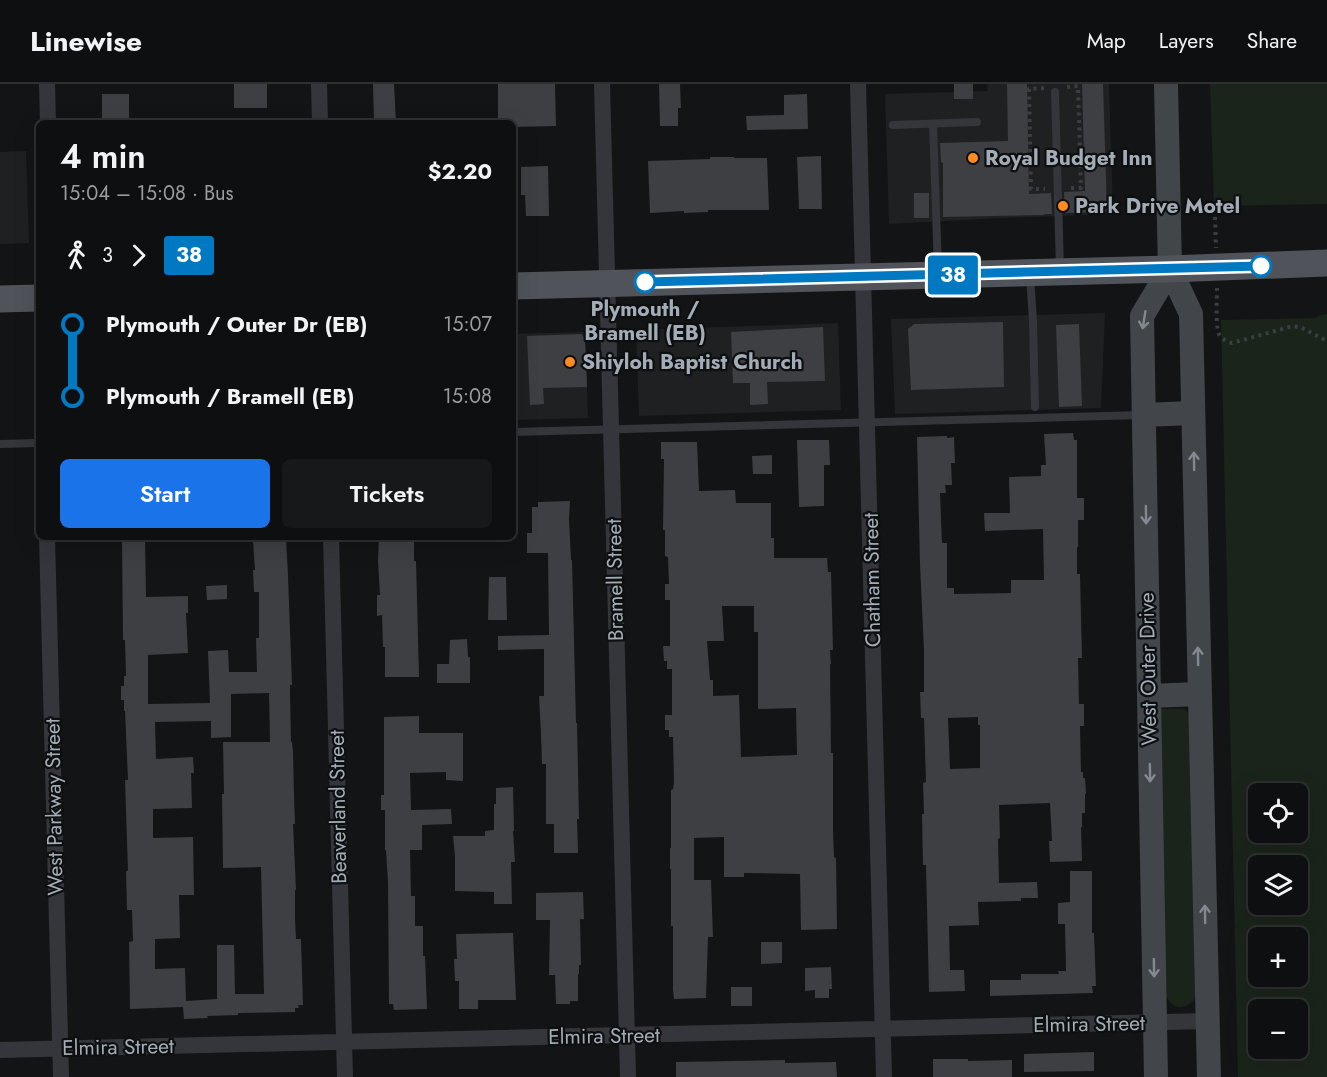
<!DOCTYPE html>
<meta charset="utf-8">
<style>
body{margin:0;font-family:Jost,sans-serif;background:#171819;color:#f1f3f6;height:100vh;display:flex;flex-direction:column;font-size:22px;white-space:nowrap}
*{box-sizing:border-box;margin:0}
p{font-size:20px;color:#9b9c9f}
.icon{flex:none;width:33px;height:33px;fill:none;stroke:currentColor;stroke-width:2;stroke-linecap:round;stroke-linejoin:round}
.map{position:relative;flex:1;overflow:hidden}
.side{position:absolute;left:36px;top:36px;width:480px;height:420px;display:flex;flex-direction:column;background:#0e0f10;border-radius:9px;box-shadow:0 6px 24px #0002,0 0 0 2px #2e2f30}
.side>*{flex:none}
.badge{padding:0 12px;border-radius:4px;font-size:21px;line-height:39px}
.tools{position:absolute;left:1248px;top:699px;display:grid;gap:12px}
.tools a{display:grid;place-items:center;width:60px;height:60px;border-radius:9px;background:#0e0f10;box-shadow:0 6px 24px #0002,0 0 0 2px #2e2f30;font-size:30px}
.map>.badge{position:absolute;translate:-50% -50%;box-shadow:0 0 0 3px #fff}
.legs{display:flex;align-items:center;gap:9px;height:66px;padding:0 24px;font-size:20px}
.legs p{margin-inline-start:auto}
.summary{display:flex;align-items:center;justify-content:space-between;height:102px;padding:0 24px}
h1{font-size:33px;font-weight:600;line-height:45px}
.primary-button{display:flex;gap:12px;margin-top:auto;padding:12px 24px}
.primary-button a{flex:1;height:69px;border-radius:9px;background:#1a73e8;color:#fff;font-size:24px;font-weight:600;line-height:69px;text-align:center}
.primary-button a+a{background:#171819;color:#f1f3f6}
ul{padding:0 24px;list-style:none}
li{display:flex;align-items:center;gap:21px;height:72px;font-size:22px}
li i{display:grid;place-items:center;width:9px;height:100%;margin:0 8px;background:currentColor}
li i::after{content:'';width:15px;height:15px;margin:-8px;border:4px solid;border-radius:50%;background:#0e0f10}
li p{margin-inline-start:auto}
li:first-child i{background:linear-gradient(#0000 50%,currentColor 0)}
li:last-child i{background:linear-gradient(currentColor 50%,#0000 0)}
header{display:flex;align-items:center;gap:36px;box-sizing:border-box;height:84px;padding:0 30px;background:#0e0f10;border-bottom:2px solid #2e2f30}
header strong{font-size:28px}
nav{display:flex;gap:33px;margin-inline-start:auto;font-size:21px}
.map>svg:first-child{display:block}
</style>
<header>
<strong>Linewise</strong>
<nav><a>Map</a><a>Layers</a><a>Share</a></nav>
</header>
<div class="map">
<svg width="1327" height="993" viewBox="0 0 1327 993">
<rect width="100%" height="100%" fill="#131415"/>
<path fill="#1f2022" d="M988 0H1109L1113 130 1001 134 889 140 885 10 987 7Z
M26 67 29 159 0 160V68Z
M1105 229 1101 324 895 330 891 235Z
M838 239 841 326 639 332 636 246Z
M585 248 588 334 513 336V250Z"/>
<path fill="#1b241b" fill-rule="evenodd" d="M1210 0H1327V120L1214 122Z
M1327 230V993H1238L1221 236 1316 234 1318 232ZM1258 710H1298V748H1258ZM1258 782H1298V820H1258ZM1258 854H1298V892H1258ZM1258 926H1298V964H1258Z
M1162 625H1184L1189 629 1197 911C1190 926 1172 928 1166 911L1159 627Z"/>
<path fill="#3d3f43" fill-rule="evenodd" d="M234 0H267V24H234Z
M373 0H394L396 39H374Z
M498 0H555L556 42 513 43V39H498Z
M659 0H680L681 24H678V42H660Z
M954 0H973V15H954Z
M1007 0H1027L1029 110 1051 109 1052 130H1044V131L943 133V79L941 78 940 59 1008 57Z
M1082 0H1103L1107 128 1065 129 1064 108 1085 107Z
M102 10H129V39H102Z
M807 10 808 45 747 46 746 32 784 31V11Z
M821 72 822 125H799L797 73Z
M710 73H734V74H767L769 126H708V128L684 129V127L650 129 648 77 710 75Z
M548 82 549 132H526L525 111H521V83Z
M914 109H929V134H914Z
M1003 238 1004 303 911 306 908 245 914 240Z
M1079 240 1082 322 1059 323 1056 241Z
M823 243 825 297 767 298 768 320 750 321V299H733L731 248Z
M581 250 585 254 587 303 543 304 544 320 530 321 527 252Z
M1073 349 1074 356H1077V414H1084V436H1078V463H1077V490H1080L1082 574H1078L1079 620H1084V642H1080L1081 688H1083V694H1085L1086 710H1085V729H1082V743H1081L1082 777 1050 778 1049 757H1052L1050 719 999 721 1000 754 998 755 999 799 1037 798 1038 814H1021V817L978 818 979 841 949 842 950 886H964L965 907 929 908 926 781H923L922 730H924L923 699 926 698 924 634H921L920 608H924V567L920 480 917 353 947 352V354L954 353 955 379H951L952 401H945L946 409H940L942 459H947V504H954V510L1011 509V496H1044L1043 445 985 447 984 429H1010L1009 393 1041 392V381H1046L1044 350ZM978 633V641H980V684L950 685 948 634Z
M797 356H829L830 381H824V422L799 423Z
M661 358H697L699 407 735 406 736 419H771V454H774V474H827L828 488H831L833 566H830L831 580H830L831 669H833V747L834 773 836 774 837 845 801 846 800 790 744 789V793H724V753L694 754V796H711L713 853H708L706 914 674 915 673 905V842H671V785H670V764H671V706L673 705 674 699 673 653H669V646H665V631H672V585H667V577H664L663 562H670V516H665V500H669L668 473 665 472V446H663L664 375H661ZM722 522H754V548H758V625L796 624 797 671 741 673 739 611 713 612V596H710L707 557H724Z
M772 371V390H753L752 372Z
M570 417 569 435 571 476H572L576 639H577L579 735H577L578 769H554V740H546V680H542L541 650 539 612H544V565L498 566V552L549 551 548 469H527V449H532V423H538V418Z
M122 453H145L146 513 188 512V529H186L188 569 148 571V620L210 619 208 567 228 566 229 588H257L256 554H259V508H254L253 486H255L253 457 286 454 288 492 292 601H290V609L291 658H292L293 668 294 711 295 740H293L296 806H295V834L296 855H301L303 921H298L299 924H295V928L238 929V931L207 932 208 934 184 935 183 923 130 925 129 858 133 857 132 826H127L126 787H128L125 696H128L125 627H124V616H121V602H124V592H126L125 556H123ZM269 609 270 658H223L224 710H222L223 784 261 783 264 910H235L234 861H217V915L186 917 185 884 155 885V855L180 854 179 811H194L193 753 153 754V725L192 724 191 689H194L193 673 156 675 155 638 211 637V654L231 653V610Z
M379 453H414V477H416L419 593H385V563H383L382 531 377 532V511H380L378 477Z
M489 493H506L507 536H488Z
M227 501V515L207 516 206 502Z
M467 555 468 573H470V599H437V580H449L450 556Z
M419 632V649H463V697L446 696V688L410 689 411 726 451 725 452 740 422 741V766H410L411 812H415V842H423V872H425L427 925 394 926 393 920H389L388 798 386 766H385V726H381V711H384V633Z
M513 703 514 747H513L515 778H511L512 820H494V808L455 807V772L453 752H485V747L494 746V720H496V704Z
M1070 787H1092V849H1094L1096 902H1092L1093 909 990 912V896H1021V890H1059L1058 887H1066L1065 840H1058V819L1070 818Z
M583 808 584 835H580L581 881H579V890H578V917H570V920H556L555 891H549L550 836H536V809Z
M513 849 516 916H478V925H459V897H455L454 875H457L456 850Z
M761 858H782V879L761 880Z
M831 883 832 905H829V914H815V906L805 907V884Z
M731 903H752V922H731Z
M1094 968V987L1024 988V970Z
M933 975H968V977L1012 976V993H933Z
M785 976V979L836 978 837 993H676V978Z"/>
<g fill="none" stroke-linecap="round" stroke-linejoin="round">
<path stroke="#3a3e42" stroke-width="4" stroke-dasharray="3 4.5" stroke-linecap="butt" d="M1067 3 1078 2 1081 104H1070
M1044 4 1029 5 1031 105H1045
M1215 133 1216 164
M1217 204C1217 214 1215 246 1220 252 1223 256 1228 258 1232 259L1293 242 1302 244 1327 257"/>
<path stroke="#34363b" stroke-width="8" d="M1055 8 1060 185
M933 40 938 186
M893 41 977 38
M1030 192 1033 237 1035 323
M513 348 1142 331
M0 360 39 359"/>
<path stroke="#34363b" stroke-width="16" d="M47 0 48 39
M319 0 320 39
M602 0 628 993
M858 0 884 993
M47 453 61 993
M331 453 345 993
M0 966 1207 937"/>
<path stroke="#42464b" stroke-width="24" d="M1166 0 1170 185 1191 230 1209 993
M1144 331 1193 329
M1149 612 1199 610
M1156 993 1142 232 1170 185"/>
<path stroke="#50545a" stroke-width="27" d="M513 202 1170 185 1327 179
M0 215 39 214"/>
</g>
<defs><path id="oneway-shaft" d="M-6 0H5M1.5-3L5.5 0L1.5 3" fill="none" stroke-width="1.6" stroke-linecap="round" stroke-linejoin="round" transform="scale(1.5)"/></defs>
<g stroke="#828991">
<use href="#oneway-shaft" transform="translate(1144 236) rotate(99)"/>
<use href="#oneway-shaft" transform="translate(1194 377) rotate(-91)"/>
<use href="#oneway-shaft" transform="translate(1146 431) rotate(89)"/>
<use href="#oneway-shaft" transform="translate(1198 572) rotate(-91)"/>
<use href="#oneway-shaft" transform="translate(1150 689) rotate(89)"/>
<use href="#oneway-shaft" transform="translate(1205 830) rotate(-91)"/>
<use href="#oneway-shaft" transform="translate(1154 884) rotate(89)"/>
</g>
<g fill="none" stroke-linecap="round" stroke-linejoin="round">
<g stroke="#fff" stroke-width="14">
<path id="line-1" d="M645 198 1261 182"/>
</g>
<use href="#line-1" stroke="#0079c2" stroke-width="9"/>
</g>
<g fill="#ff8a22" stroke="#0e0f10" stroke-width="2">
<circle cx="973" cy="74" r="6"/>
<circle cx="1063" cy="122" r="6"/>
<circle cx="570" cy="278" r="6"/>
</g>
<g fill="#fff" stroke="#0079c2" stroke-width="3">
<circle cx="1261" cy="182" r="10"/>
<circle cx="645" cy="198" r="10"/>
</g>
<g text-anchor="middle" stroke-width="4.5" stroke-linejoin="round" paint-order="stroke">
<g font-size="21" font-weight="bold" fill="#a4adb7" stroke="#0e0f10" text-anchor="start">
<text x="985" y="81">Royal Budget Inn</text>
<text x="1075" y="129">Park Drive Motel</text>
<text x="582" y="285">Shiyloh Baptist Church</text>
</g>
<g font-size="21" font-weight="bold" fill="#a4adb7" stroke="#0e0f10">
<text x="645" y="232">Plymouth /<tspan x="645" dy="24">Bramell (EB)</tspan></text>
</g>
<g font-size="21" fill="#a4adb7" stroke="#0e0f10">
<text transform="translate(615 496) rotate(-91)" y="7">Bramell Street</text>
<text transform="translate(872 496) rotate(-91)" y="7">Chatham Street</text>
<text transform="translate(1148 585) rotate(-91)" y="7">West Outer Drive</text>
<text transform="translate(54 723) rotate(-91)" y="7">West Parkway Street</text>
<text transform="translate(338 723) rotate(-91)" y="7">Beaverland Street</text>
<text transform="translate(1089 940) rotate(-1)" y="7">Elmira Street</text>
<text transform="translate(604 952) rotate(-1)" y="7">Elmira Street</text>
<text transform="translate(118 963) rotate(-1)" y="7">Elmira Street</text>
</g>
</g>
</svg>
<div class="tools">
<a><svg class="icon" aria-label="locate" viewBox="0 0 24 24"><circle cx="12" cy="12" r="6"/><path d="M12 2v4M12 18v4M2 12h4M18 12h4"/></svg></a>
<a><svg class="icon" aria-label="layers" viewBox="0 0 24 24"><path d="M12 4l9 5-9 5-9-5zM3 14l9 5 9-5"/></svg></a>
<a>+</a>
<a>−</a>
</div>
<b class="badge" style="left:953px;top:191px;background:#0079c2;color:#fff">38</b>
<section class="side">
<div class="summary"><div><h1>4 min</h1><p>15:04 – 15:08 · Bus</p></div><b>$2.20</b></div>
<div class="legs"><svg class="icon" aria-label="walk" viewBox="0 0 24 24"><circle cx="13" cy="4" r="2"/><path d="M13 8l-2 6 4 7M11 14l-3 7M7 12l3-4h3l4 4"/></svg>3<svg class="icon" aria-label="forward" viewBox="0 0 24 24"><path d="M9 5l7 7-7 7"/></svg><b class="badge" style="background:#0079c2;color:#fff">38</b></div>
<ul>
<li><i style="color:#0079c2"></i><b>Plymouth / Outer Dr (EB)</b><p>15:07</p></li>
<li><i style="color:#0079c2"></i><b>Plymouth / Bramell (EB)</b><p>15:08</p></li>
</ul>
<div class="primary-button"><a>Start</a><a>Tickets</a></div>
</section>
</div>
